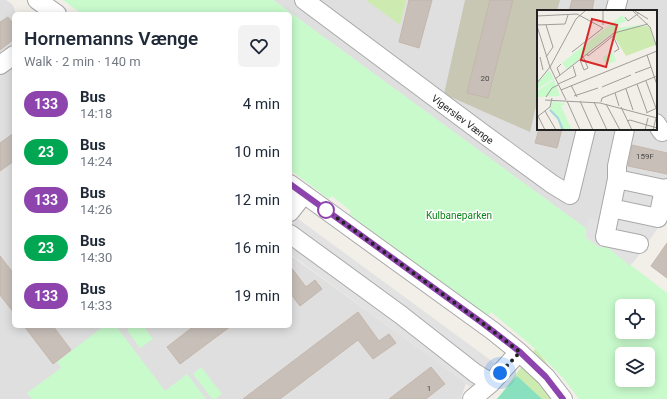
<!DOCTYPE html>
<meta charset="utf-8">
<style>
body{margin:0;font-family:Roboto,sans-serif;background:#f2f2f3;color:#1f2937;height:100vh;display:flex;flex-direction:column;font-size:15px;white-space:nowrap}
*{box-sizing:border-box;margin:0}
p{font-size:13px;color:#747a83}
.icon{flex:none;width:22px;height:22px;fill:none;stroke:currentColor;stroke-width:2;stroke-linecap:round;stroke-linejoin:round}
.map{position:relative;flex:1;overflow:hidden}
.panel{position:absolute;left:12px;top:12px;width:280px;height:316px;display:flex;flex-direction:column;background:#fff;border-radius:6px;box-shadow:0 2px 10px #0003}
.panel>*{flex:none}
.badge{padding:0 8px;border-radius:13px;font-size:14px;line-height:26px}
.fabs{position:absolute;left:615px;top:299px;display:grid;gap:8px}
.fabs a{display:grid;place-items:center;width:40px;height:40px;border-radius:6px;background:#fff;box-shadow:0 2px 10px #0003;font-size:20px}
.you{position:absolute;width:20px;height:20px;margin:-10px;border:3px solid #fff;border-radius:50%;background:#1a73e8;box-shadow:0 0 0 6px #1a73e833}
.map>.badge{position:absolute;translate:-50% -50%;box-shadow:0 0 0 2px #fff}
.round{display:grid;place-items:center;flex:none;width:42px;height:42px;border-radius:6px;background:#f2f2f3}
.overview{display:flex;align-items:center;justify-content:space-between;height:68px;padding:0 12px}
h1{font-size:19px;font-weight:600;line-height:30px}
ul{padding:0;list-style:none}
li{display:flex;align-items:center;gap:12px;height:48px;padding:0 12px}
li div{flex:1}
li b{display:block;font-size:15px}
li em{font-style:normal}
li .badge{min-width:44px;font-weight:700;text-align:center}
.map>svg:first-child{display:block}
</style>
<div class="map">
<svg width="667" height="399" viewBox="0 0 667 399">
<rect width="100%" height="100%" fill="#f2efe9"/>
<path fill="#e0dfdf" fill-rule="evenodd" d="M0 0H6L13 5 16 14H14V326H290V255L466 383 461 399H0Z
M273 0H667V215L633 263ZM538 11H656V129H538Z"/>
<path fill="#c7c7b4" d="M465 0H560L557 11H538V98L530 132 444 94Z"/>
<path fill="#cdebb0" d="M367 0H406L400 25 367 1Z
M536 348 572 399H497Z"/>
<path fill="#c8facc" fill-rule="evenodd" d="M63 0H273L587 229 585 237 600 248 605 245 667 293V399H579L563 378 532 346 491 312 488 316 349 214 351 211 332 196 329 199 290 170V14H82ZM622 306H648V332H622ZM622 354H648V380H622Z
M104 326H116L165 391 187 374 206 399H32L27 393 61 368 57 362Z
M131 326H143L153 339 140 348 127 330Z
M201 367 222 394 215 399H212L193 374Z"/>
<path fill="#88e0be" d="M517 376 542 399H497Z"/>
<path fill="#e2e2e2" d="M616 172 666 183 663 220 630 266 605 245 600 248 585 237 589 218 605 222Z
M290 213 504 370 484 397 290 254Z"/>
<path fill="#c7bfb8" stroke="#c4b6ab" d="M409 0H432L419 48 399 42Z
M490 0H513L488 98 467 93Z
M572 0H594L592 11H569Z
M8 17 14 25V39L0 50V22Z
M539 129H562L557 148 535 143Z
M14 133V161L0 171V143Z
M632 145 667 153V174L628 166Z
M667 243V278L651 266Z
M0 256 14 274V313L0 295Z
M290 266 306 287 315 280 322 289 300 306 290 293Z
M358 312 379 341 389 334 396 343 373 359 358 340 280 399H243Z
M24 326H53L71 350 53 364Z
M194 326H231L180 364 167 347Z
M431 367 445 384 426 399H389Z"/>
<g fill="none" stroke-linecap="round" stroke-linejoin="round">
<g stroke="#a9a9a9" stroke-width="20">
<path id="minor" d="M37 0 57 14
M304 0 481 132 552 184 570 195 586 129
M615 11 618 0
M0 65 14 55
M656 123 662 132
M625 129 617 166V179L605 237 639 244
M617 179 664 189 667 188
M290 184 493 331 519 352 546 377 563 399
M611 208 658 218 664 189
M290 212 304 194
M290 234 401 315 475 373 491 383
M472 399 491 383 519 352"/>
</g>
<use href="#minor" stroke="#fff" stroke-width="18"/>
</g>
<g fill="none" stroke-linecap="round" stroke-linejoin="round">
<g stroke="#fff" stroke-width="9">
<path id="line" d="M290 184 481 322 520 352 546 377 563 399"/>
</g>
<use href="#line" stroke="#8e44ad" stroke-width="6"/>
<path stroke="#222" stroke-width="4" stroke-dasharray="0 7.2" d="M326 210 481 322 520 352 500 373"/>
</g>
<circle fill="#fff" stroke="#8e44ad" stroke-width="2" cx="326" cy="210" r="8"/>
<g text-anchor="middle" stroke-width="3" stroke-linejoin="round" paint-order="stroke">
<g font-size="8" fill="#4b4948">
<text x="485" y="81">20</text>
<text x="645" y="159">159F</text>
<text x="429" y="391">1</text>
</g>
<g font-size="10" fill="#222" stroke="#fff">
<text transform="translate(463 119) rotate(37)" y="4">Vigerslev Vænge</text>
</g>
<g font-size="10" fill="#0c8416" stroke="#fff">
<text x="459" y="219">Kulbaneparken</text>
</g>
</g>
<g transform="translate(537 10)">
<rect width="120" height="120" fill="#f2efe9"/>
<path d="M112 16 118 35 89 46 75 23 81 20V18Z" fill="#cdebb0"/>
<path d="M85 5 90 11 82 14 81 18 108 14 75 23 30 59 25 53ZM76 42 79 51 69 55 66 47ZM12 60 17 69 0 79V74ZM17 70 23 86 0 87V81ZM16 91 29 94 24 96 35 120H24L21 111 12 100Z" fill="#c8facc"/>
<path fill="none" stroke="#aad3df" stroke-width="2" d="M13 100 21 108 26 120"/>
<path fill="none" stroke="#9f9d99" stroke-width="1" d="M95 0 113 17 120 38M98 1 111 9M0 6 40 4 66 18 35 42M88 7 91 11 102 3M0 15 28 14 31 5M66 15V0M0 16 13 57 29 90M76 26 82 39 77 42M50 44 51 46 76 26M110 45 120 75M3 47 6 60M9 47 16 37 9 15M43 50 47 60 51 58 46 46M98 63 114 57M23 65 20 58 24 54M18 69 77 23 111 14M109 71 119 98M0 73 13 57 39 9 49 0M21 74 39 66 36 56M100 74 110 102M34 75 40 87M65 77 94 65M89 79 96 100M24 80 120 41M78 83 82 96M37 86 61 78M9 87 15 78 21 75M8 90 63 93 120 108M30 91 43 120M43 91 56 120M57 92 70 120M64 92 65 88 120 66M69 94 83 120M84 97 95 120M8 101 19 120M109 103 120 98M1 106 8 120M0 107 13 97 15 88M90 111 93 110 120 118M108 120 111 108M116 120 119 108"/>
<path fill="#d62828" fill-opacity="0.15" stroke="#d62828" stroke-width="2" d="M55 9 80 15 69 57 44 50Z"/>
<rect width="120" height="120" fill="none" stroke="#222" stroke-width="2"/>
</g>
</svg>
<div class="fabs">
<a><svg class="icon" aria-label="locate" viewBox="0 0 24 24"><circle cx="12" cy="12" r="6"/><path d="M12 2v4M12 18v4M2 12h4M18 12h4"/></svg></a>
<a><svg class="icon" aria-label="layers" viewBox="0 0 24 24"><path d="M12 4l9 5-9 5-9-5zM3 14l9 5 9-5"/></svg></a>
</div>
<div class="you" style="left:500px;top:373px"></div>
<section class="panel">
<div class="overview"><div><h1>Hornemanns Vænge</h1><p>Walk · 2 min · 140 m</p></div><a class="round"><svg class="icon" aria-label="heart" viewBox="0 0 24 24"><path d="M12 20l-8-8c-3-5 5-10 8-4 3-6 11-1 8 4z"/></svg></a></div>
<ul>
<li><span class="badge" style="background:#8e44ad;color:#fff">133</span><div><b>Bus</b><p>14:18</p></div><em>4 min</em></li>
<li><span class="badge" style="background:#00a651;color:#fff">23</span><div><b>Bus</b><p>14:24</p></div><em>10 min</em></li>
<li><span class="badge" style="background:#8e44ad;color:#fff">133</span><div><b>Bus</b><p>14:26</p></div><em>12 min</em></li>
<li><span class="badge" style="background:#00a651;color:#fff">23</span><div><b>Bus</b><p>14:30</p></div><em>16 min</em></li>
<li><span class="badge" style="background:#8e44ad;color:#fff">133</span><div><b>Bus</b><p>14:33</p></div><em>19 min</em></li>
</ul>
</section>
</div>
